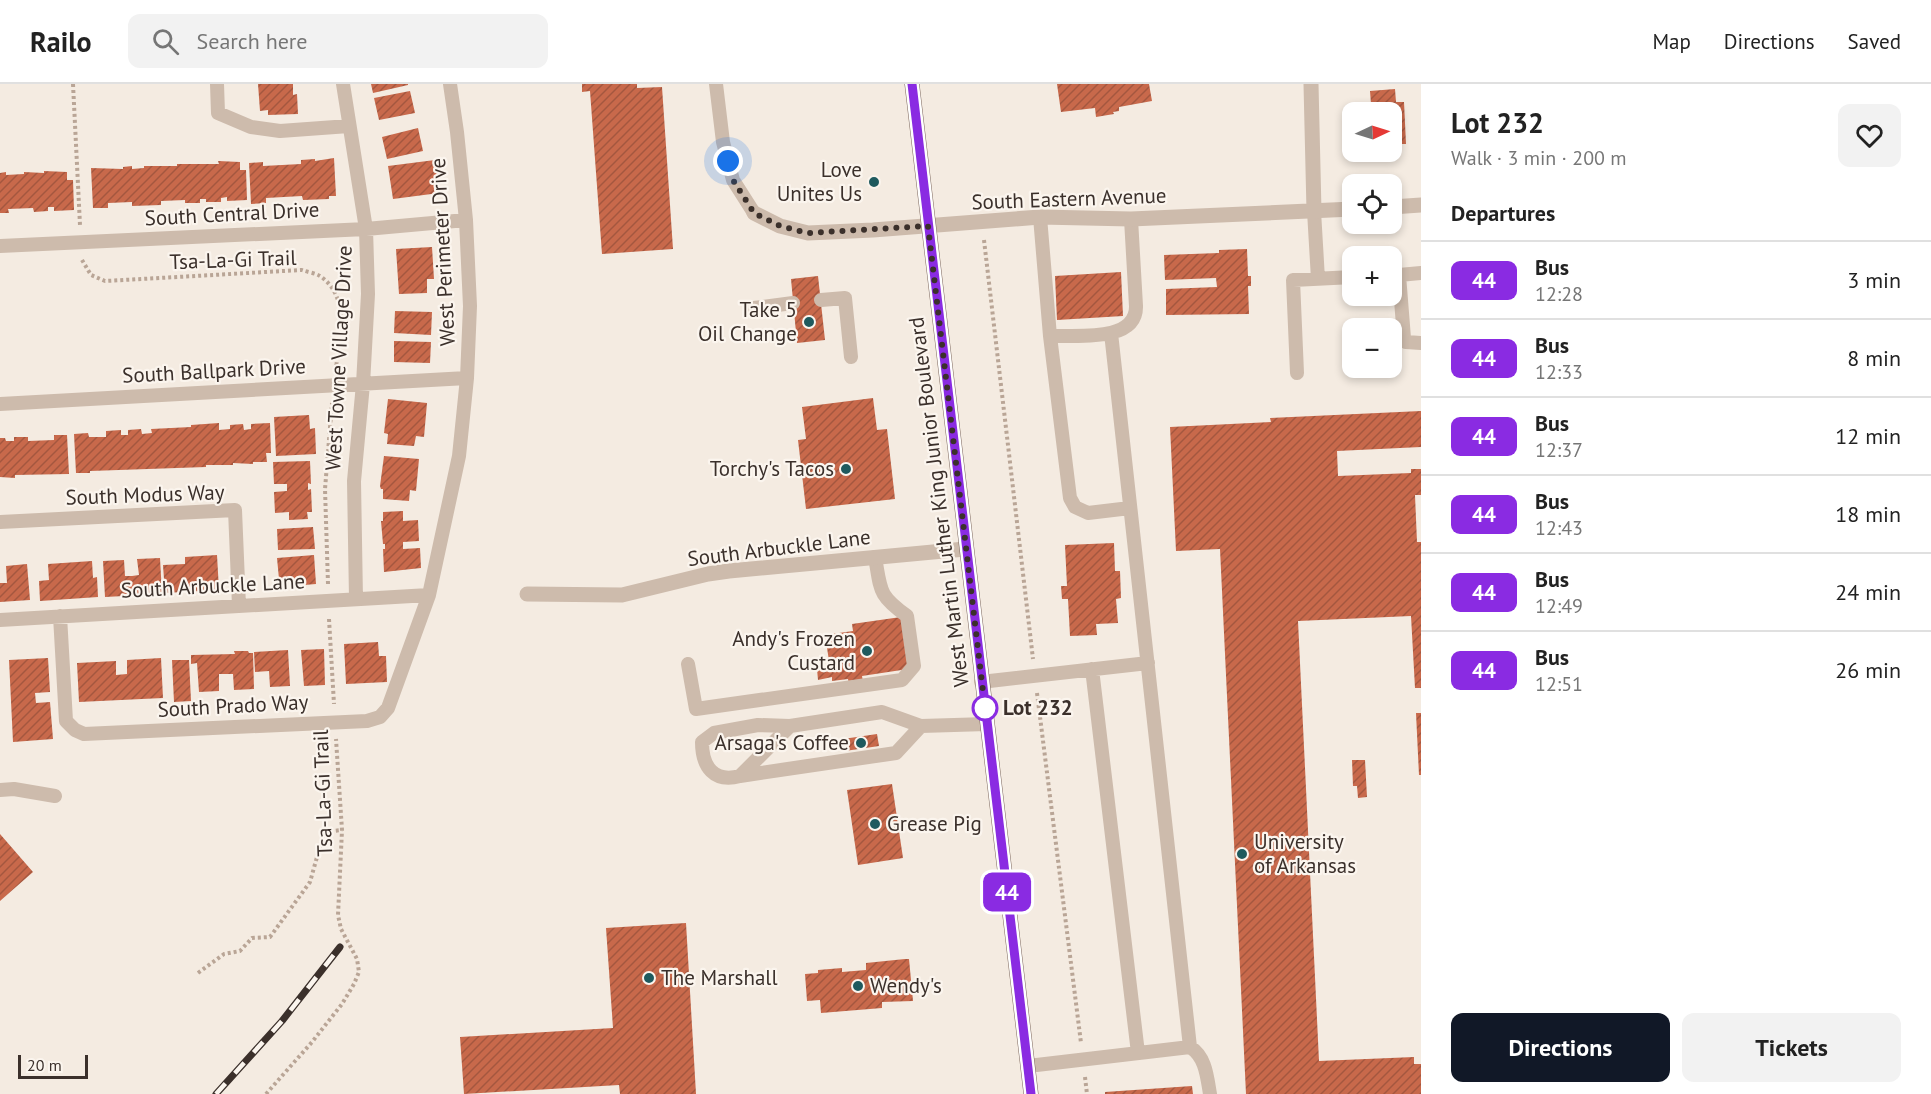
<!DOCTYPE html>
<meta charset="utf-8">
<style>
body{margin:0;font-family:"PT Sans",sans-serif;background:#f2f2f2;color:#222;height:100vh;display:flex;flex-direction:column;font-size:22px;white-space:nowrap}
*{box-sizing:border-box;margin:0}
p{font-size:20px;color:#767676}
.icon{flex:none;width:33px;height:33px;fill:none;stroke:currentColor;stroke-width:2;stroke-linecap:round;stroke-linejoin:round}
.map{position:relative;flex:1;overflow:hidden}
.details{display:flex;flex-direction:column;background:#fff;width:510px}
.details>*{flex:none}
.badge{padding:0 12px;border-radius:9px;font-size:21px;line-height:39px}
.needle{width:39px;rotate:86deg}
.tools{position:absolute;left:1342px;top:18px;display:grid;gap:12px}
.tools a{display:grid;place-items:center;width:60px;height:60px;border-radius:12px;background:#fff;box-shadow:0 3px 9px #0003;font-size:30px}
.scale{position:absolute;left:18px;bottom:15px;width:70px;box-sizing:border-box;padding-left:6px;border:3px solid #3b302b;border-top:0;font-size:16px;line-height:21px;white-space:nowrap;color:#3b302b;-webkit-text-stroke:4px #fbf5ee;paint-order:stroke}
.you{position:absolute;width:30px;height:30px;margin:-15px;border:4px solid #fff;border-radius:50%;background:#1a73e8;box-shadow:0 0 0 9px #1a73e833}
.map>.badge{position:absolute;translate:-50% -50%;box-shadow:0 0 0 3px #fff}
h2{padding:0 30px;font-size:22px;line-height:54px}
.round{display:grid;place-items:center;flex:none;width:63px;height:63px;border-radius:12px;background:#f2f2f2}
.overview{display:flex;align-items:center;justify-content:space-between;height:102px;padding:0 30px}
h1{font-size:28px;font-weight:700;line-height:45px}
.action{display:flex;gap:12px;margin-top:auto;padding:12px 30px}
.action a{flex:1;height:69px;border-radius:12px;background:#111827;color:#fff;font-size:24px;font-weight:700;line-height:69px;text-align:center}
.action a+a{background:#f2f2f2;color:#222}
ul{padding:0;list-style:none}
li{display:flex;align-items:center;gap:18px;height:78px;padding:0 30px;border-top:2px solid #e0e0e0}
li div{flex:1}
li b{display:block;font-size:22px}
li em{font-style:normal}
li .badge{min-width:66px;font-weight:700;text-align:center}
header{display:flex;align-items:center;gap:36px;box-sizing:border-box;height:84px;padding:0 30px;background:#fff;border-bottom:2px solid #e0e0e0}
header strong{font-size:28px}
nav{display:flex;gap:33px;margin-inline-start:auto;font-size:21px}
.search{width:420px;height:54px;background:#f2f2f2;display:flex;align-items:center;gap:15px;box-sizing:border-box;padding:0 21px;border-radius:12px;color:#767676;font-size:22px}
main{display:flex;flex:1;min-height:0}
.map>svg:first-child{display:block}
</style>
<header>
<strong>Railo</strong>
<div class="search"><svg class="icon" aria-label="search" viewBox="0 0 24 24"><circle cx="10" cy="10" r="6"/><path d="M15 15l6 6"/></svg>Search here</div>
<nav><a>Map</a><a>Directions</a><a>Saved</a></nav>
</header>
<main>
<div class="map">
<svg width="1421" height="1010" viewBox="0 0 1421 1010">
<defs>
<pattern id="building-hatch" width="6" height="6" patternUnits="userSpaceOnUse" patternTransform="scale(1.5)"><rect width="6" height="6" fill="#c8694b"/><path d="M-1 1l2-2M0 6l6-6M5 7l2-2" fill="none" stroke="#a4573f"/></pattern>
</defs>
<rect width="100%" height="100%" fill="#f4ebe1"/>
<path fill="url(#building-hatch)" d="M258 0H293V11L297 10 298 30 268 31V26L260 27Z
M371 0H408V1L373 9Z
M582 0H637V4L662 3 673 165 602 170 590 7 582 8Z
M1057 0H1149L1152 17 1119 23V27L1113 28 1114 30 1096 33 1095 24 1061 28Z
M1395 5 1396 18H1404L1406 60H1398L1399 73 1375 74V68H1392V28H1366V20H1371L1370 7Z
M410 7 415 29 379 36 374 14Z
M418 44 423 67 387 75 382 53Z
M334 74 336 112H329V115L303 116 302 112 266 114V119L251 120 249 79 263 78V82L301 80V76L315 75V77Z
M435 76 439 109 393 115 388 82Z
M218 77 240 78V86H246L247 116 227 117V113L221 114V118H206V115H200V119H185V116L161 117V121L132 122V118L108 119V124H93L91 84 123 85V83L132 82V85L144 84V82H177V80H219Z
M44 87 67 88V96H73L74 126 54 127V123H48V127L34 128 33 124 8 125 9 129H0V89L6 88V91L24 90V88L44 89Z
M432 163 434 195H427V209L399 210 396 165Z
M1247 165 1248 192H1251V202H1248L1249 230 1166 231V205L1217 203 1216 194 1165 196 1164 171 1219 169V166Z
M1121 188 1123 232 1057 236 1055 192Z
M818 192 825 256 797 259 791 195Z
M395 227 432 228 431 251 394 249Z
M394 257 431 258 430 279 394 278Z
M873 314 877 346 887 345 895 415 806 425 798 356 806 355 802 323Z
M388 315 427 319 424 353 416 352 414 362 387 360 388 350 384 349Z
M1421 327V363L1337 367 1338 392 1411 389V385H1421V411H1415L1417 458H1421V604H1415L1411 532 1298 537 1319 977 1414 973V980H1421V1010H1246L1220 465 1176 467 1170 343 1271 338 1270 334Z
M309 331 310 345 315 344 316 370 276 372 274 333Z
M219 339V346L230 345V341L243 340 244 346 251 345V340L270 339 271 369H266L267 378H253V380L233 379V381H206V383L90 387V389H76L74 350 88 349 89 353H106V347L121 346V351H128V346L141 345 142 350 152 349 151 345 191 343V341Z
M54 351H67L69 390 15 391V394L0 393V354H5L6 357H14V353H28V357L54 356Z
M384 372 419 375 416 407 410 406 409 417 383 415V405H381L380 402Z
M310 377 311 400 308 399V406L311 405 312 428H307L308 435 289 436V428L275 429 274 408 287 407V400H274L273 378Z
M403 427V437L418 436 419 457 403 458V465L420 464 421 484 384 488 383 465H385V460H383L381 437H383V428Z
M313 443 315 465 278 466 277 445Z
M1114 459 1115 487H1120L1121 514 1116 515 1118 539 1096 540 1097 551 1070 552 1068 515H1062L1061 502H1067L1065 461Z
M217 471 219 506 165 509 163 481 185 480V473Z
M314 471 316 500 292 502 291 494 279 495 277 474Z
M160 474 162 510 105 513 103 477 124 476 125 492H132L139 491 137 475Z
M92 477 93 494 97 493 98 513 40 517 39 497 49 496 48 480Z
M27 480 30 516 0 518V499H7L6 482Z
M901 533 908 585 862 592 863 598 849 600 848 595 832 597V593L818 596 817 585 830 583 825 551 853 547 852 540Z
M378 558 379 572H386L387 598 346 600 344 560Z
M324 565 325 601 304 602 301 566Z
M288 566 290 602 270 603 269 587 255 588 254 568Z
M234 567H248L249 569H253L254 605 234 606 233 590H219V607L199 608 197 579 191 580V571L235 570Z
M48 574 50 608 35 609 36 619 50 618 53 655 13 658 9 576Z
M161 574 163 614 79 618 77 579 116 577V591L127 590V576Z
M172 576H189L191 617 174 618Z
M1416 629H1421V691H1419Z
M877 650 879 662 845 667 843 655Z
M1352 676H1365L1367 713 1358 714 1357 702H1353Z
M892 700 903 774 858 781 847 706Z
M0 750 33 788 0 817Z
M686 839 696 1010H620L619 1001 464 1010 460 953 613 944 606 844Z
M905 875H909L913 917 882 918V924L821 929 820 916 807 917 805 890 818 889V886L842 884V888L866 886V879Z
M1192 1002 1193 1010H1105V1008Z"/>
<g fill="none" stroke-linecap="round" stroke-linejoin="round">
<path stroke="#b9a596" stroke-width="4" stroke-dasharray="3 3" stroke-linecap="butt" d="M73 0 80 141
M984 156 1033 575
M82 176 91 191 105 197 302 186C307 188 315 189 320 192 351 213 339 254 336 285
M328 500 325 405 332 319
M329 535 334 620
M1037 609 1081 959
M198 889 224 870 240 867 252 854 270 853 310 798 324 748 342 746
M1085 993 1087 1010
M266 1010 312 958 342 920 354 900 359 888 357 875 341 845 338 831 342 746 336 655"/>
<path stroke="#cdbbac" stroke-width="14" d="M217 0 218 29 251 43 280 47 349 42
M343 0 366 145 368 210 363 300 354 397 356 515
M716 0 723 58 733 96 754 129
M1314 127 1318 195
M1040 133 1050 252 1070 414 1075 423 1088 429 1130 424
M0 162 366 145 466 136
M1392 191H1399L1404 254 1406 258 1421 259
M1399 191 1421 189
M821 216 845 214 851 273
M754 224 793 219
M1111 249 1190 963C1206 973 1207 993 1210 1010
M1050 252C1075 251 1137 259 1136 222L1131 135
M1297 289 1293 196 1353 193
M0 320 467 294
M0 438 235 426 239 522
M60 532 66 637 75 646 84 650 367 637 380 633 388 624 429 511 459 372 467 294 470 222 466 136 457 48 450 0
M0 536 429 511
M688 580 696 625 902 596 914 582 907 532C878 511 881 507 875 473
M1092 585 1138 969
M981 598 1148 579
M921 642 896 669 740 692C714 699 702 683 702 658L714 649 758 641 790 642 882 628 921 642 987 640
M740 692 790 642
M0 706 14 705 55 712
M1028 982 1190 963"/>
<path stroke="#cdbbac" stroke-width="15" d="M1311 0 1314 127
M1392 123 1421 121
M754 129 780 142 808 149 873 146 1040 133 1131 135 1353 125
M527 510 622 511 708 490 729 487 965 465"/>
<path stroke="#7d675c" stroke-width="15" d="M912 0 1031 1010"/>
<g stroke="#3b302b" stroke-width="7">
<path id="rail" d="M216 1010 282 937 340 863"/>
</g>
<use href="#rail" stroke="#fbf5ee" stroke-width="4.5" stroke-dasharray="14" stroke-linecap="butt"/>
</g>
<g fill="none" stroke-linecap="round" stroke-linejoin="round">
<g stroke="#fff" stroke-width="14">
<path id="line" d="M912 0 1031 1010"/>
</g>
<use href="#line" stroke="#8a2be2" stroke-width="9"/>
<path stroke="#3b302b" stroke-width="6" stroke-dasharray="0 10.8" d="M728 77 733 96 754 129 780 142 808 149 928 142 985 624"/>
</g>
<g fill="#1f5a5e" stroke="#fbf5ee" stroke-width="2">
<circle cx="874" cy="98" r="6"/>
<circle cx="809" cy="238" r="6"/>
<circle cx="846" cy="385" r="6"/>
<circle cx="867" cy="567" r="6"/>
<circle cx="861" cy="659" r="6"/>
<circle cx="875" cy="740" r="6"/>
<circle cx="1242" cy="770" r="6"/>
<circle cx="649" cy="894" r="6"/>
<circle cx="858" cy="902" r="6"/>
</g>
<circle fill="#fff" stroke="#8a2be2" stroke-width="3" cx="985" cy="624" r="12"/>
<g text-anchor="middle" stroke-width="4.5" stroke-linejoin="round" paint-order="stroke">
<g font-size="21" fill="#3b302b" stroke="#fbf5ee" text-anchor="end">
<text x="862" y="93">Love<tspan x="862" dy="24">Unites Us</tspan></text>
<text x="797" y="233">Take 5<tspan x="797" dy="24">Oil Change</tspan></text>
<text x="834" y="392">Torchy's Tacos</text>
<text x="855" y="562">Andy's Frozen<tspan x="855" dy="24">Custard</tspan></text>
<text x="849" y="666">Arsaga's Coffee</text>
<text x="887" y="747" text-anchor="start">Grease Pig</text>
<text x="1254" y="765" text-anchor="start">University<tspan x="1254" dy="24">of Arkansas</tspan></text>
<text x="661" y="901" text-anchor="start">The Marshall</text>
<text x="870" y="909" text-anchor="start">Wendy's</text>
</g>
<g font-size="21" fill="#3b302b" stroke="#fbf5ee">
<text transform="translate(1069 115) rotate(-2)" y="7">South Eastern Avenue</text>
<text transform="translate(232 130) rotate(-3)" y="7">South Central Drive</text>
<text transform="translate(443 168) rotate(-93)" y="7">West Perimeter Drive</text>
<text transform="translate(233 176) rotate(-2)" y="7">Tsa-La-Gi Trail</text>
<text transform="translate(339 274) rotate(-87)" y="7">West Towne Village Drive</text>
<text transform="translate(214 287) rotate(-3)" y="7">South Ballpark Drive</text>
<text transform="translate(145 411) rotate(-2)" y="7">South Modus Way</text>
<text transform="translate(939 418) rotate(-97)" y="7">West Martin Luther King Junior Boulevard</text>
<text transform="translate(779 464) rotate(-7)" y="7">South Arbuckle Lane</text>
<text transform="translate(213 502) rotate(-3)" y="7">South Arbuckle Lane</text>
<text transform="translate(233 622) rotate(-3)" y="7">South Prado Way</text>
<text transform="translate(323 709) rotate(-92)" y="7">Tsa-La-Gi Trail</text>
</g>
<g font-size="21" font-weight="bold" fill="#3b302b" stroke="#fbf5ee" text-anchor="start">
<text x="1003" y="631">Lot 232</text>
</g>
</g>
</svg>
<div class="tools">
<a><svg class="needle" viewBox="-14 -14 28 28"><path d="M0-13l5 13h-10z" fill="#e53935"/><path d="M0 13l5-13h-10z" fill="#767676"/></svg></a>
<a><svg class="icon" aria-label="locate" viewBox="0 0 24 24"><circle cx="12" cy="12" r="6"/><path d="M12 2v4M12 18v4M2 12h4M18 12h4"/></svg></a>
<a>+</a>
<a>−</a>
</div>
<div class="scale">20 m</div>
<div class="you" style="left:728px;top:77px"></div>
<b class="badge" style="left:1007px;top:808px;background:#8a2be2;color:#fff">44</b>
</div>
<section class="details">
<div class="overview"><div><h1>Lot 232</h1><p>Walk · 3 min · 200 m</p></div><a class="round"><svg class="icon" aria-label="heart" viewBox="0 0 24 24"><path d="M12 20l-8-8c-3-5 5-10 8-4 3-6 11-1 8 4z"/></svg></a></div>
<h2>Departures</h2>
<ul>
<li><span class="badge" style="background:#8a2be2;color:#fff">44</span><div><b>Bus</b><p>12:28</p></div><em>3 min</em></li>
<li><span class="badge" style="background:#8a2be2;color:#fff">44</span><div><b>Bus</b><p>12:33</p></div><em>8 min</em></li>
<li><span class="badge" style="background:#8a2be2;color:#fff">44</span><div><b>Bus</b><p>12:37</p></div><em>12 min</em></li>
<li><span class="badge" style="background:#8a2be2;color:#fff">44</span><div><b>Bus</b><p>12:43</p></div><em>18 min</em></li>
<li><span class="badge" style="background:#8a2be2;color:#fff">44</span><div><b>Bus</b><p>12:49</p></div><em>24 min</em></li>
<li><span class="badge" style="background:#8a2be2;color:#fff">44</span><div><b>Bus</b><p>12:51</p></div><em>26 min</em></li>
</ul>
<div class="action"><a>Directions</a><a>Tickets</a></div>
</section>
</main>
